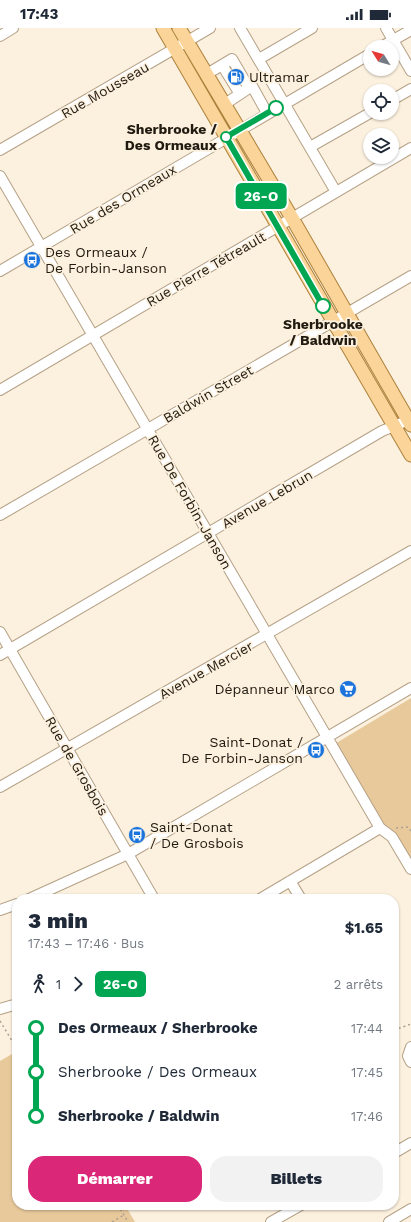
<!DOCTYPE html>
<html lang="fr">
<meta charset="utf-8">
<style>
body{margin:0;font-family:"Work Sans",sans-serif;background:#f2f2f3;color:#1f2937;height:100vh;display:flex;flex-direction:column;font-size:15px;white-space:nowrap}
*{box-sizing:border-box;margin:0}
p{font-size:13px;color:#747a83}
.icon{flex:none;width:22px;height:22px;fill:none;stroke:currentColor;stroke-width:2;stroke-linecap:round;stroke-linejoin:round}
.map{position:relative;flex:1;overflow:hidden}
.panel{position:absolute;left:12px;top:866px;width:387px;height:316px;display:flex;flex-direction:column;background:#fff;border-radius:16px;box-shadow:0 1px 3px #0004}
.panel>*{flex:none}
.badge{padding:0 8px;border-radius:6px;font-size:14px;line-height:26px}
.needle{width:26px;rotate:307deg}
.buttons{position:absolute;left:363px;top:12px;display:grid;gap:8px}
.buttons a{display:grid;place-items:center;width:36px;height:36px;border-radius:50%;background:#fff;box-shadow:0 1px 3px #0004;font-size:20px}
.map>.badge{position:absolute;translate:-50% -50%;box-shadow:0 0 0 2px #fff}
.legs{display:flex;align-items:center;gap:6px;height:44px;padding:0 16px;font-size:13px}
.legs p{margin-inline-start:auto}
.head{display:flex;align-items:center;justify-content:space-between;height:68px;padding:0 16px}
h1{font-size:22px;font-weight:800;line-height:30px}
.button{display:flex;gap:8px;margin-top:auto;padding:8px 16px}
.button a{flex:1;height:46px;border-radius:16px;background:#db2777;color:#fff;font-size:16px;font-weight:800;line-height:46px;text-align:center}
.button a+a{background:#f2f2f3;color:#1f2937}
ul{padding:0 16px;list-style:none}
li{display:flex;align-items:center;gap:14px;height:44px;font-size:15px}
li i{display:grid;place-items:center;width:6px;height:100%;margin:0 5px;background:currentColor}
li i::after{content:'';width:10px;height:10px;margin:-5px;border:3px solid;border-radius:50%;background:#fff}
li p{margin-inline-start:auto}
li:first-child i{background:linear-gradient(#0000 50%,currentColor 0)}
li:last-child i{background:linear-gradient(currentColor 50%,#0000 0)}
.status{display:flex;justify-content:space-between;align-items:center;height:28px;padding:0 20px;background:#fff;direction:ltr}
.status svg{height:11px;fill:currentColor}
.map>svg:first-child{display:block}
</style>
<div class="status"><b>17:43</b><svg viewBox="0 0 49 12"><path d="M0 12V9h3v3zM5 12V6h3v6zM10 12V3h3v9zM15 12V0h3v12zM26 1h20v11H26zM47 4h2v5h-2z"/></svg></div>
<div class="map">
<svg width="411" height="1194" viewBox="0 0 411 1194">
<rect width="100%" height="100%" fill="#fcf0de"/>
<path fill="#e8c99c" d="M411 670V846L385 808 333 717Z
M17 1023V1177H125L135 1194H0V1033Z"/>
<g fill="none" stroke-linecap="round" stroke-linejoin="round">
<g stroke="#b5a186" stroke-width="12">
<path id="minor" d="M240 0 336 164
M386 0 411 43
M0 8 13 0
M381 19 411 2
M259 31 312 0
M222 37 240 66
M207 46 232 31 249 60
M392 72 411 61
M225 76 252 58 267 85
M310 119 370 85
M0 122 210 0
M0 148 380 800 392 809 411 841
M0 243 370 26
M0 362 411 120
M0 487 411 248
M0 604 154 871
M0 627 382 403 411 391
M0 759 411 523
M290 853 301 871
M29 871 128 826 411 660
M260 871 380 800
M0 882 17 876
M0 981 17 976
M411 1019 408 1028 411 1034
M394 1125 411 1115
M271 1194 301 1177
M389 1194 411 1181"/>
</g>
<g stroke="#ac813c" stroke-width="15">
<path id="major" d="M163 0 411 427
M179 0 292 190 411 397"/>
</g>
<path stroke="#aba192" stroke-width="1.5" stroke-dasharray="2 3" stroke-linecap="butt" d="M396 800 408 799 411 803
M0 993 17 1021
M394 1002 411 996
M118 1177 128 1194
M112 1194 124 1187"/>
<use href="#minor" stroke="#fff" stroke-width="10"/>
<use href="#major" stroke="#fad498" stroke-width="13"/>
</g>
<g fill="none" stroke-linecap="round" stroke-linejoin="round">
<g stroke="#fff" stroke-width="9">
<path id="line-1" d="M276 80 226 109 323 278"/>
</g>
<use href="#line-1" stroke="#00a651" stroke-width="6"/>
</g>
<defs>
<g id="fuel-disc" transform="scale(0.9)"><circle r="9.5" fill="#1b73dc" stroke="#fcf0de"/><path d="M-5.5-6h7V0h2V4h1.3V-2.5L3-4.5l.8-.8L6-3V5H2.5V1h-1V6h-7ZM-4.2-4.7v3.2H.2V-4.7Z" fill="#fff"/></g>
<g id="bus-disc" transform="scale(0.9)"><circle r="9.5" fill="#1b73dc" stroke="#fcf0de"/><path d="M-5-6H5V4H4V6H2V4H-2V6H-4V4H-5ZM-3.5-4V0h7V-4ZM-3.5 1.2v1.5H-2V1.2ZM2 1.2v1.5H3.5V1.2Z" fill="#fff"/></g>
<g id="supermarket-disc" transform="scale(0.9)"><circle r="9.5" fill="#1b73dc" stroke="#fcf0de"/><path d="M-6-5.5h2.5l.6 2H6L4.5 2H-2.5L-4.4-4H-6ZM-1.5 3.2a1.3 1.3 0 1 0 .1 0ZM3 3.2a1.3 1.3 0 1 0 .1 0Z" fill="#fff"/></g>
</defs>
<g fill-rule="evenodd">
<use href="#fuel-disc" x="236" y="49"/>
<use href="#bus-disc" x="32" y="232"/>
<use href="#supermarket-disc" x="348" y="661"/>
<use href="#bus-disc" x="316" y="722"/>
<use href="#bus-disc" x="137" y="807"/>
</g>
<g fill="#fff" stroke="#00a651" stroke-width="2">
<circle cx="276" cy="80" r="7"/>
<circle cx="226" cy="109" r="5"/>
<circle cx="323" cy="278" r="7"/>
</g>
<g text-anchor="middle" stroke-width="3.5" stroke-linejoin="round" paint-order="stroke">
<g font-size="14" fill="#211a10" stroke="#fcf0de" text-anchor="start">
<text x="249" y="54">Ultramar</text>
<text x="45" y="229">Des Ormeaux /<tspan x="45" dy="16">De Forbin-Janson</tspan></text>
<text x="335" y="666" text-anchor="end">Dépanneur Marco</text>
<text x="303" y="719" text-anchor="end">Saint-Donat /<tspan x="303" dy="16">De Forbin-Janson</tspan></text>
<text x="150" y="804">Saint-Donat<tspan x="150" dy="16">/ De Grosbois</tspan></text>
</g>
<g font-size="14" fill="#211a10" stroke="#fcf0de">
<text transform="translate(105 62) rotate(-30)" y="5">Rue Mousseau</text>
<text transform="translate(123 171) rotate(-31)" y="5">Rue des Ormeaux</text>
<text transform="translate(206 241) rotate(-30)" y="5">Rue Pierre Tétreault</text>
<text transform="translate(208 366) rotate(-30)" y="5">Baldwin Street</text>
<text transform="translate(267 471) rotate(-30)" y="5">Avenue Lebrun</text>
<text transform="translate(190 474) rotate(60)" y="5">Rue De Forbin-Janson</text>
<text transform="translate(206 642) rotate(-29)" y="5">Avenue Mercier</text>
<text transform="translate(77 738) rotate(60)" y="5">Rue de Grosbois</text>
</g>
<g font-size="14" font-weight="bold" fill="#211a10" stroke="#fcf0de" text-anchor="end">
<text x="217" y="106">Sherbrooke /<tspan x="217" dy="16">Des Ormeaux</tspan></text>
<text x="323" y="301" text-anchor="middle">Sherbrooke<tspan x="323" dy="16">/ Baldwin</tspan></text>
</g>
</g>
</svg>
<div class="buttons">
<a><svg class="needle" viewBox="-14 -14 28 28"><path d="M0-13l5 13h-10z" fill="#e53935"/><path d="M0 13l5-13h-10z" fill="#747a83"/></svg></a>
<a><svg class="icon" aria-label="locate" viewBox="0 0 24 24"><circle cx="12" cy="12" r="6"/><path d="M12 2v4M12 18v4M2 12h4M18 12h4"/></svg></a>
<a><svg class="icon" aria-label="layers" viewBox="0 0 24 24"><path d="M12 4l9 5-9 5-9-5zM3 14l9 5 9-5"/></svg></a>
</div>
<b class="badge" style="left:261px;top:168px;background:#00a651;color:#fff">26-O</b>
<section class="panel">
<div class="head"><div><h1>3 min</h1><p>17:43 – 17:46 · Bus</p></div><b>$1.65</b></div>
<div class="legs"><svg class="icon" aria-label="walk" viewBox="0 0 24 24"><circle cx="13" cy="4" r="2"/><path d="M13 8l-2 6 4 7M11 14l-3 7M7 12l3-4h3l4 4"/></svg>1<svg class="icon" aria-label="forward" viewBox="0 0 24 24"><path d="M9 5l7 7-7 7"/></svg><b class="badge" style="background:#00a651;color:#fff">26-O</b><p>2 arrêts</p></div>
<ul>
<li><i style="color:#00a651"></i><b>Des Ormeaux / Sherbrooke</b><p>17:44</p></li>
<li><i style="color:#00a651"></i><span>Sherbrooke / Des Ormeaux</span><p>17:45</p></li>
<li><i style="color:#00a651"></i><b>Sherbrooke / Baldwin</b><p>17:46</p></li>
</ul>
<div class="button"><a>Démarrer</a><a>Billets</a></div>
</section>
</div>
